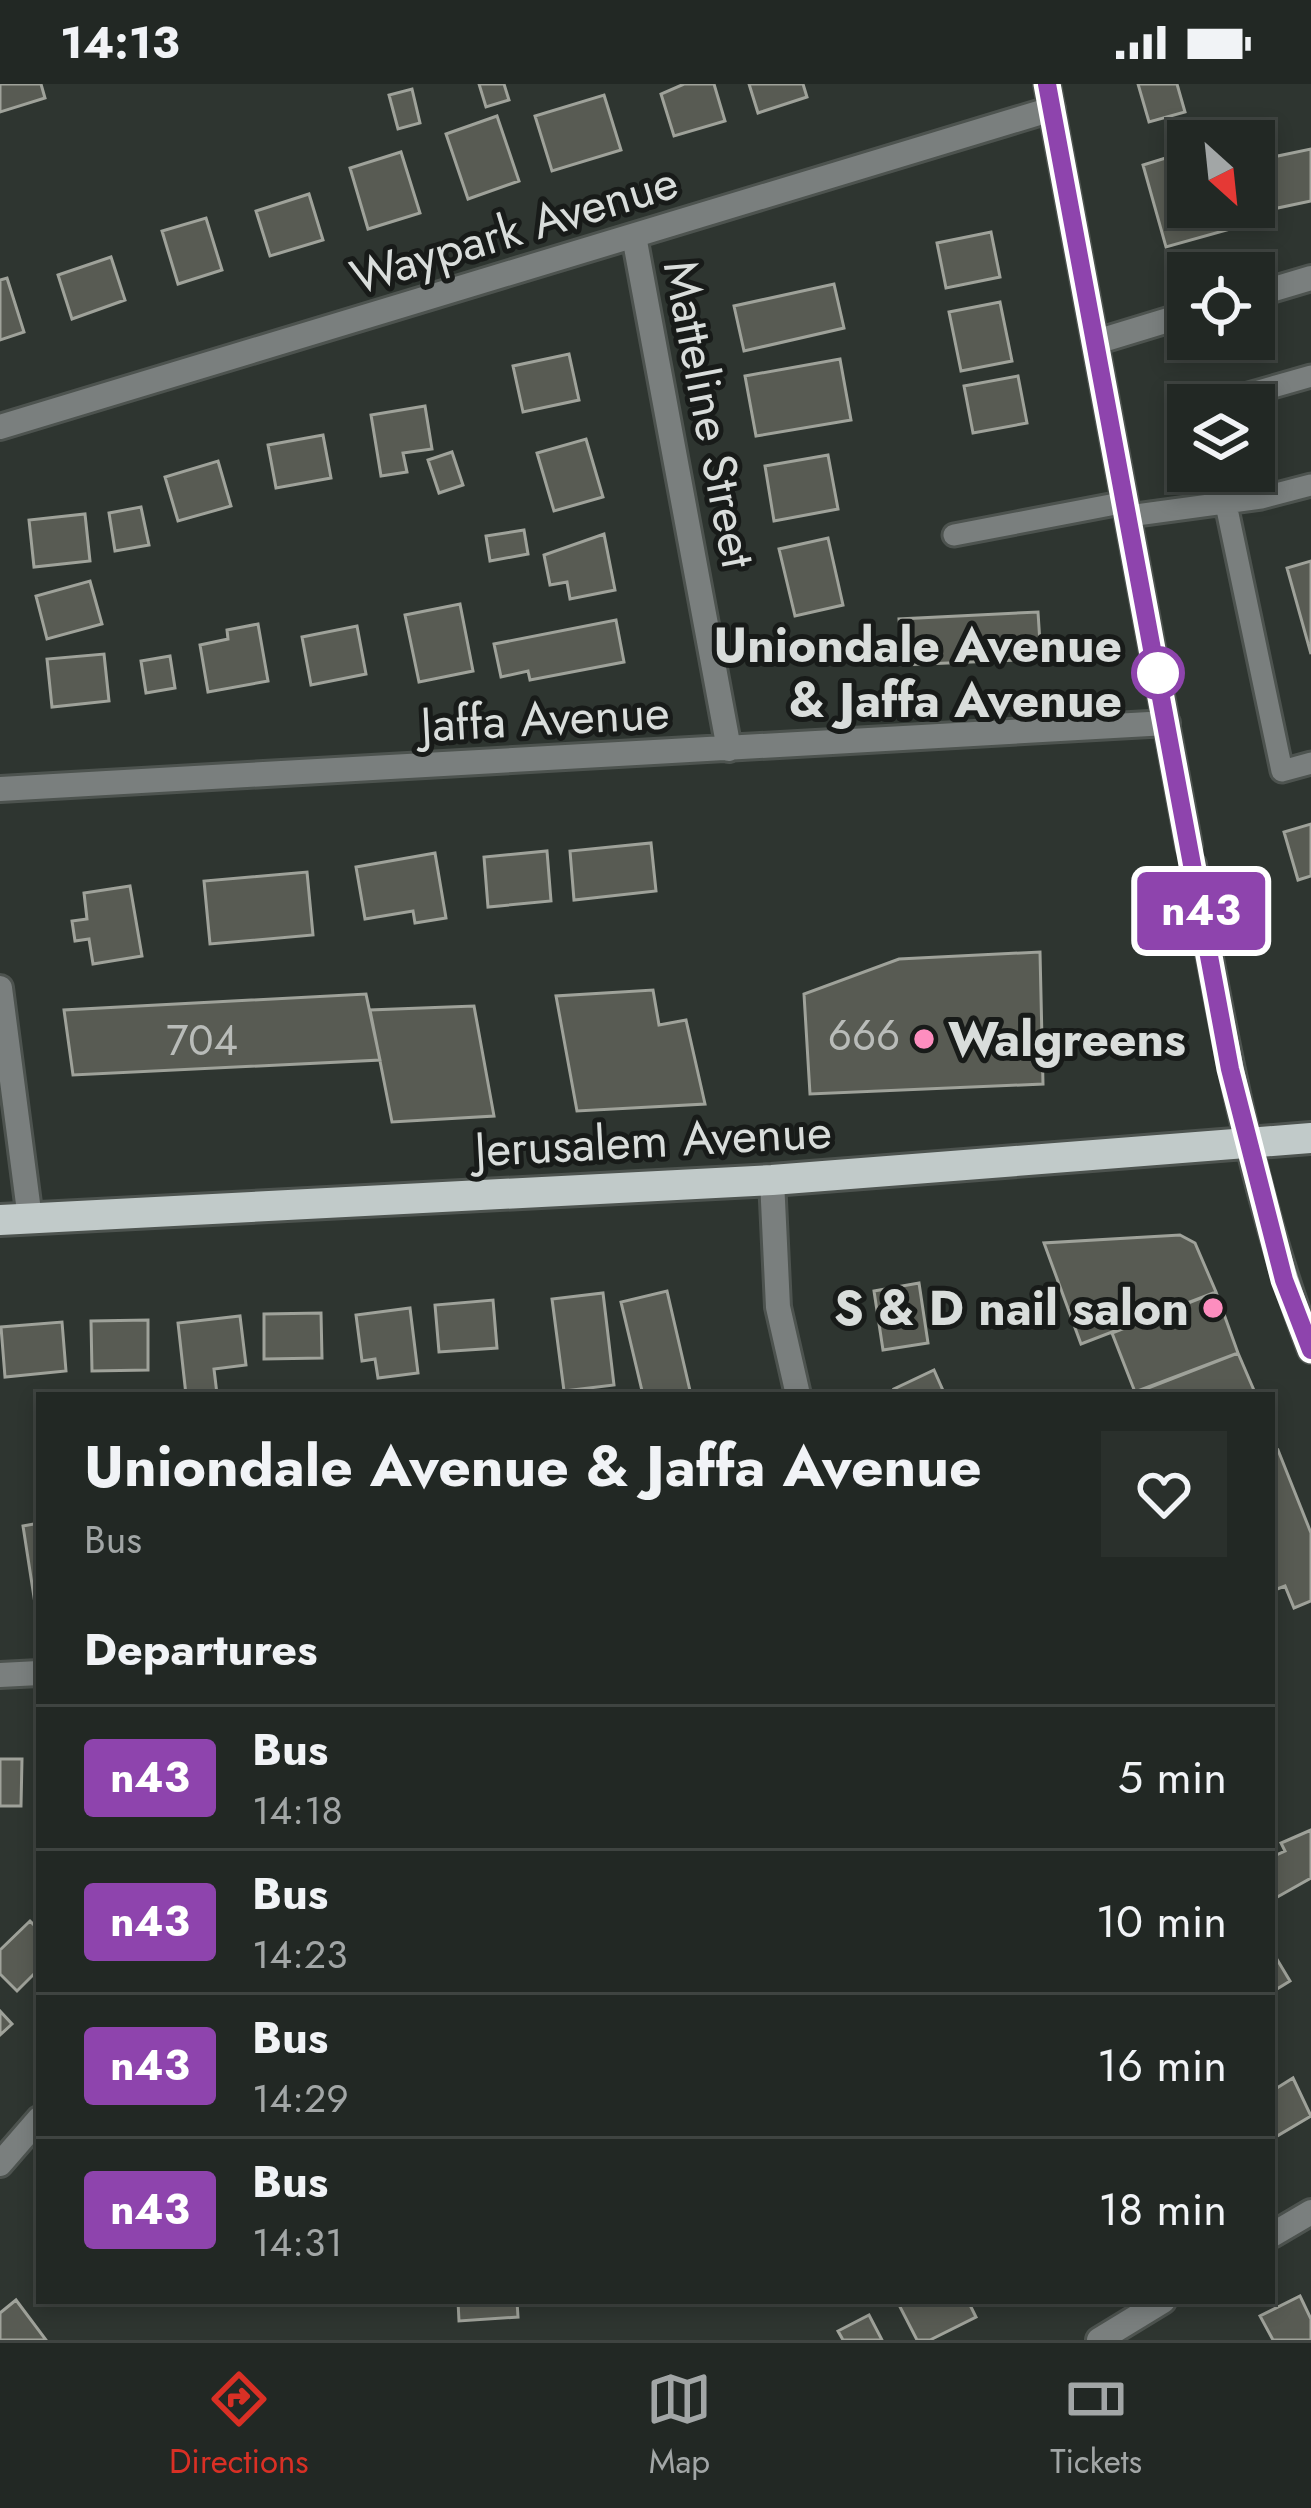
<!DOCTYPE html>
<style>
body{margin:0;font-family:Jost,sans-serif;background:#2a302c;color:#f1f3f6;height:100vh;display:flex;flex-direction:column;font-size:45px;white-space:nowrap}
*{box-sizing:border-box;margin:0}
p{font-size:39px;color:#a2a6a6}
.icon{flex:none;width:66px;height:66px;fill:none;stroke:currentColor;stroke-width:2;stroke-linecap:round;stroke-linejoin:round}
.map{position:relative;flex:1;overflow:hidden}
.sheet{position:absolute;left:36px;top:1308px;width:1239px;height:912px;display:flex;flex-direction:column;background:#222824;border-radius:0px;box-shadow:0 6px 18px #0003,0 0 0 3px #3f4441}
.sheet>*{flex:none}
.badge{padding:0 24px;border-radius:9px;font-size:42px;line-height:78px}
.needle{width:78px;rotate:153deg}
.tools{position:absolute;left:1167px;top:36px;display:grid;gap:24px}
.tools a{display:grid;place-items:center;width:108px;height:108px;border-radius:0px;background:#222824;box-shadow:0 6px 18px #0003,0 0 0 3px #3f4441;font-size:60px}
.map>.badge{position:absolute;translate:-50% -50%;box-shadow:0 0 0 6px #fff}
h2{padding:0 48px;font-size:45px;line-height:108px}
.round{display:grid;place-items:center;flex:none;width:126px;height:126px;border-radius:0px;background:#2a302c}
.head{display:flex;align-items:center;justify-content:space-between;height:204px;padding:0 48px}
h1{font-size:57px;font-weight:700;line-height:90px}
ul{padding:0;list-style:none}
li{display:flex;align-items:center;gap:36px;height:144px;padding:0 48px;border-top:3px solid #3f4441}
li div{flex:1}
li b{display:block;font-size:45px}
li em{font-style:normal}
li .badge{min-width:132px;font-weight:700;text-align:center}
.status{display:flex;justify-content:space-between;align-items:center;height:84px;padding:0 60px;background:#222824;direction:ltr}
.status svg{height:33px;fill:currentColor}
.tabs{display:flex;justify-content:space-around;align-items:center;height:168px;border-top:3px solid #3f4441;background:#222824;font-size:33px;color:#a2a6a6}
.tabs a{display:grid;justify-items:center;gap:6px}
.tabs .current{color:#d93025}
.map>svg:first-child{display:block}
</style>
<div class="status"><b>14:13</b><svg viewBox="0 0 49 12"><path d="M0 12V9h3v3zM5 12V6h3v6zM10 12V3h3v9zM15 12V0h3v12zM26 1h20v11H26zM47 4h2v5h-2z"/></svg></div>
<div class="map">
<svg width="1311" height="2256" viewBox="0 0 1311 2256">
<rect width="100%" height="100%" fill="#2e3530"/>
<path fill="#585b53" stroke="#9fa29a" stroke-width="3" d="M0 0H41L45 14 0 28Z
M479 0H504L509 16 486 23Z
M684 0H714L725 37 674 52 661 10Z
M749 0H803L807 13 758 29Z
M1138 0H1177L1185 28 1149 38Z
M412 5 420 39 398 45 389 11Z
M604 11 621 66 552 87 535 32Z
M497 32 519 97 468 115 446 50Z
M1311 65V117L1254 129V77Z
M1188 67V123H1228L1234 144 1166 163 1143 81Z
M401 68 420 129 368 145 350 84Z
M309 110 323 156 270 172 256 127Z
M206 134 222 186 178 200 162 147Z
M991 148 1000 193 946 204 937 159Z
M111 173 125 216 72 235 58 191Z
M7 194 24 248 0 256V196Z
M834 200 844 244 744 267 734 222Z
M1000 218 1012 277 961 287 949 228Z
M569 270 579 316 523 328 513 282Z
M840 275 851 336 756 352 745 292Z
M1018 292 1027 339 973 349 964 302Z
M425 322 432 365 403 369 407 388 381 392 371 331Z
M323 351 331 394 276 404 268 361Z
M586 355 603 413 554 427 537 369Z
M452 368 463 401 439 409 428 376Z
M828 371 838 425 774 437 765 382Z
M218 377 231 422 178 437 165 393Z
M141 423 149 461 115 467 109 429Z
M85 430 90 477 34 483 29 436Z
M524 446 528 470 490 477 486 452Z
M604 450 615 506 570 515 567 498 550 501 544 471Z
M828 454 843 521 795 532 779 465Z
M1311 477V570L1287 484Z
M90 497 102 540 47 555 36 512Z
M460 520 473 587 419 598 405 531Z
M1038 528 1041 575 902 581 899 535Z
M616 536 624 578 530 596 528 587 501 593 494 560Z
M258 540 268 597 208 608 200 561 228 555 227 546Z
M357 542 366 590 311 601 302 553Z
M104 570 109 617 52 623 47 575Z
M170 572 175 604 146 609 141 577Z
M1311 740V792L1298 796 1284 748Z
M651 759 656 807 574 816 570 767Z
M547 767 551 817 488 823 484 773Z
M435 769 446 834 415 839 413 827 365 835 356 783Z
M307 788 313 851 210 860 204 797Z
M130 802 142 872 93 880 89 855 75 857 72 837 87 835 84 809Z
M1040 868 1043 1000 810 1010 804 910 899 875Z
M653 906 659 941 686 936 705 1020 577 1027 556 912Z
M366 910 380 976 73 991 64 926Z
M474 922 494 1032 392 1038 370 926Z
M1180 1151 1195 1159 1216 1208 1081 1260 1044 1159Z
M919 1199 928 1259 883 1266 874 1207Z
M667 1207 691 1311H643L621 1218Z
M1216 1208 1238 1269 1135 1308 1112 1249Z
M603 1209 614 1301 564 1307 552 1215Z
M493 1216 497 1264 439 1268 435 1221Z
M410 1224 418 1289 378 1294 375 1275 362 1277 356 1231Z
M321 1229 322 1274 264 1275V1230Z
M240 1232 246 1281 214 1285 217 1310 186 1311 178 1239Z
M148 1236V1286L92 1287 91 1237Z
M62 1238 66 1287 5 1293 1 1243Z
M1238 1269 1256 1311H1130Z
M934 1286 945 1311H897L894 1305Z
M1278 1366 1311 1449V1517L1294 1524 1285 1502 1272 1507V1369Z
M39 1439V1525L36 1526 23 1442Z
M0 1675H22L21 1722H0Z
M1311 1746V1794L1272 1816V1773L1285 1767 1281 1759Z
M30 1837 39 1846V1885L17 1907 0 1890V1866Z
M1272 1867 1290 1897 1272 1908Z
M0 1927 12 1940 0 1951Z
M1293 1994 1311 2032 1272 2055V2007Z
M1300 2212 1311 2235V2256H1273L1260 2232Z
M16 2216 46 2256H0V2229Z
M458 2217H517L518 2233 459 2237Z
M968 2217 976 2233 930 2256H917L898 2219Z
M869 2231 882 2256H843L838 2247Z"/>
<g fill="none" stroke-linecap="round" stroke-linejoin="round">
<g stroke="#4d534f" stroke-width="27">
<path id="service" d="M1210 321 1311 292
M1219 387 1282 687 1311 679
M1129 432 1261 414 1311 401
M954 451 1126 418"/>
</g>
<g stroke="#4d534f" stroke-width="30">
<path id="minor" d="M634 152 729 665
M1254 211 1311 194
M1096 258 1188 230
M0 343 1052 25
M0 705 1167 639
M0 904 30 1135
M772 1096 778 1223 798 1311
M0 1591 39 1589
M0 2080 39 2035
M1272 2151 1311 2128
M1099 2256 1163 2217"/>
</g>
<g stroke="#4d534f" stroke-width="30">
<path id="secondary" d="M1047 0 1189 762
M1193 781C1222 944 1252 1111 1311 1266"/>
</g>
<g stroke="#4d534f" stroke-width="36">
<path id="primary" d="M0 1136 772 1096 1311 1054"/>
</g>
<use href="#service" stroke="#7a7f7e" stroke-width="21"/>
<use href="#minor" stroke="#7a7f7e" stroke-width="24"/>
<use href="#secondary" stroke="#a2a9a8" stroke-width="24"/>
<use href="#primary" stroke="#c1cac9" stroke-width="30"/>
</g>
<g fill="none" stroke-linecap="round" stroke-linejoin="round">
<g stroke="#fff" stroke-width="27">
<path id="line" d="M1047 0 1230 985 1284 1196 1311 1266"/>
</g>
<use href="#line" stroke="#8e44ad" stroke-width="18"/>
</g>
<circle fill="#fff" stroke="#8e44ad" stroke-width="6" cx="1158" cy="589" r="24"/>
<g fill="#fd8ebf" stroke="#181b19" stroke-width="4.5">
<circle cx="924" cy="955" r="12"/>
<circle cx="1213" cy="1224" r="12"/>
</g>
<g text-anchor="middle" stroke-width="10" stroke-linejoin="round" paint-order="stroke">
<g font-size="42" fill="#b9bcb9">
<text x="864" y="966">666</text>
<text x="202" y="971">704</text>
</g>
<g font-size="48" fill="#d9dddb" stroke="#181b19">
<text transform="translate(514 145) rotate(-17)" y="17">Waypark Avenue</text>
<text transform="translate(710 330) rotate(79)" y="17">Matteline Street</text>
<text transform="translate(545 634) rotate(-3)" y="17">Jaffa Avenue</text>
<text transform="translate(653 1056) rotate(-3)" y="17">Jerusalem Avenue</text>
</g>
<g font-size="48" font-weight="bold" fill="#d9dddb" stroke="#181b19" text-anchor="end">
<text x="1122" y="578">Uniondale Avenue<tspan x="1122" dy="55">&amp; Jaffa Avenue</tspan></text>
</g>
<g font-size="48" font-weight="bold" fill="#d9dddb" stroke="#181b19" text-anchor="start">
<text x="948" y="972">Walgreens</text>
<text x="1189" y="1241" text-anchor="end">S &amp; D nail salon</text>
</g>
</g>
</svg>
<div class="tools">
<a><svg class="needle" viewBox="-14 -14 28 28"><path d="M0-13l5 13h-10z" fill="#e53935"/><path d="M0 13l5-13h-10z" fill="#a2a6a6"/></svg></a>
<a><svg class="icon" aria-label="locate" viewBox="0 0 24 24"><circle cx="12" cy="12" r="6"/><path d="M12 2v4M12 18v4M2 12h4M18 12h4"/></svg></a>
<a><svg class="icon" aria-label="layers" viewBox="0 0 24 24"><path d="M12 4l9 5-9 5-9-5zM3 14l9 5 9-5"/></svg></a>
</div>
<b class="badge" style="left:1201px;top:827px;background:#8e44ad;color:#fff">n43</b>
<section class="sheet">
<div class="head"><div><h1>Uniondale Avenue &amp; Jaffa Avenue</h1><p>Bus</p></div><a class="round"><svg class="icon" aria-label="heart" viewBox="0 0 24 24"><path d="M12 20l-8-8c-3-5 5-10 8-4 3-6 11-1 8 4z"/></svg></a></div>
<h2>Departures</h2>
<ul>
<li><span class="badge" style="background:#8e44ad;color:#fff">n43</span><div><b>Bus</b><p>14:18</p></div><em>5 min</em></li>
<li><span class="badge" style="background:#8e44ad;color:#fff">n43</span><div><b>Bus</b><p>14:23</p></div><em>10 min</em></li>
<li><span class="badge" style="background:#8e44ad;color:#fff">n43</span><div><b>Bus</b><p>14:29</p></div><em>16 min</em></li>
<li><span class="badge" style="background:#8e44ad;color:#fff">n43</span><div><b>Bus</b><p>14:31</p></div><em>18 min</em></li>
</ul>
</section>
</div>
<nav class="tabs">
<a class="current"><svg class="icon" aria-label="directions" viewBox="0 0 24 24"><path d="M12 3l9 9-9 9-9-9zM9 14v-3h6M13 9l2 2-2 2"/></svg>Directions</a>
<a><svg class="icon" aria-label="map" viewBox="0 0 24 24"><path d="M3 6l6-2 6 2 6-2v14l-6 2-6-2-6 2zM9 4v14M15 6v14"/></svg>Map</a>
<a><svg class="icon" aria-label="tickets" viewBox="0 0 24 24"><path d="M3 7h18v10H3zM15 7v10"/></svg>Tickets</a>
</nav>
